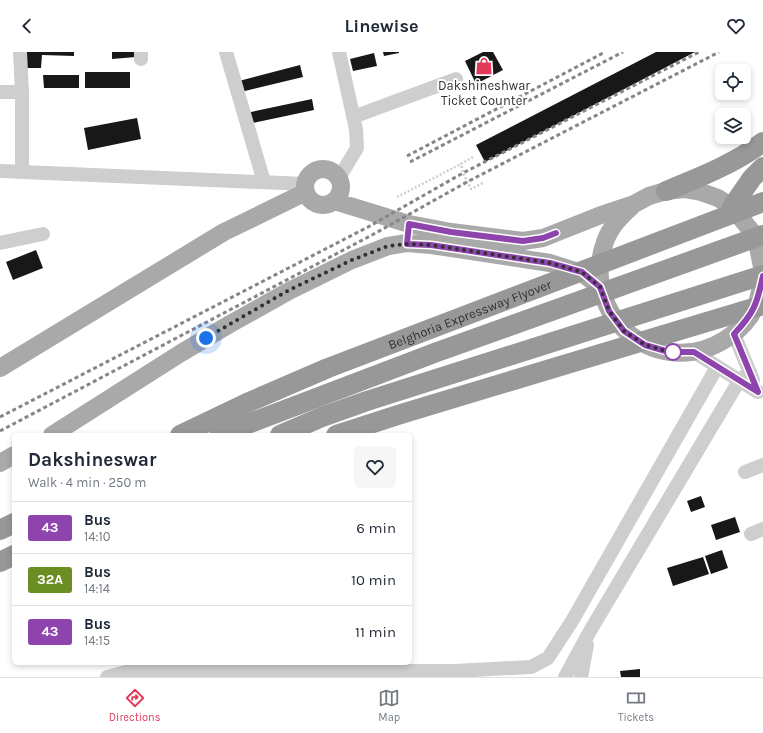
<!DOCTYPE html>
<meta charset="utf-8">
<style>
body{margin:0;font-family:Karla,sans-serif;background:#f6f6f7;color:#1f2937;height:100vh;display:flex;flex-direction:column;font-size:15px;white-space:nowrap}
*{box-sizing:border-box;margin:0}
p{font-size:13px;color:#747a83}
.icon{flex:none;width:22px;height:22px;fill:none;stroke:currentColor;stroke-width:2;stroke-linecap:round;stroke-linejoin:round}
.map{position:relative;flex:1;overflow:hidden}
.panel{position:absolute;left:12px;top:381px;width:400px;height:232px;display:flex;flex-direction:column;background:#fff;border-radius:6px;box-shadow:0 2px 6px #0003}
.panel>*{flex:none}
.badge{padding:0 8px;border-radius:3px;font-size:14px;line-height:26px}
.buttons{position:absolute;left:715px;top:12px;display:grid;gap:8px}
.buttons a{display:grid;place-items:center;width:36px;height:36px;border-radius:6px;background:#fff;box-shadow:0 2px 6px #0003;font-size:20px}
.you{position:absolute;width:20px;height:20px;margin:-10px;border:3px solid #fff;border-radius:50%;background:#1a73e8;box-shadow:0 0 0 6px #1a73e833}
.map>.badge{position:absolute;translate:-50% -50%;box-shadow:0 0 0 2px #fff}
.round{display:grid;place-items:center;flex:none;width:42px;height:42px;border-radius:6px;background:#f6f6f7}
.headline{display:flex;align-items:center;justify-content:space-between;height:68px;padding:0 16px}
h1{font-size:19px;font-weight:700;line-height:30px}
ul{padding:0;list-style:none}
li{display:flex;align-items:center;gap:12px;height:52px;padding:0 16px;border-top:1px solid #e0e1e3}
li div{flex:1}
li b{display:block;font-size:15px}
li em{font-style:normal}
li .badge{min-width:44px;font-weight:700;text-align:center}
header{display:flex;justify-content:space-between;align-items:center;height:52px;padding:0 16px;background:#fff;font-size:18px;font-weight:700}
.tab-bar{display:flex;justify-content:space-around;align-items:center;height:56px;border-top:1px solid #e0e1e3;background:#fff;font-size:11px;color:#747a83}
.tab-bar a{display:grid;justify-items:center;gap:2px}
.tab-bar .active{color:#e3395a}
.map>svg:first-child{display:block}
</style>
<header><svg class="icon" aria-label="back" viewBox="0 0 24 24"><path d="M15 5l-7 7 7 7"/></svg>Linewise<svg class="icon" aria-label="heart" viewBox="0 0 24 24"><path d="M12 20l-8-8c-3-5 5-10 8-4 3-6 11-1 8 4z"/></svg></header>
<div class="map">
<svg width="763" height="625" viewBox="0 0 763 625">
<rect width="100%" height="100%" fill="#fff"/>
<path fill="#181818" d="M27 0H74V4L42 3 41 16H27Z
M112 0H135L136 5 112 7Z
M383 0H399V1L384 4Z
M483 0H493L503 18 476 32 465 9Z
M656 0H695L485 110 476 93Z
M374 1 377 14 353 19 350 7Z
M300 13 303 25 241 40 239 29Z
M85 20H130V36H85Z
M43 23H79V36H44Z
M312 47 314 58 248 72 246 61Z
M137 66 141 87 88 98 84 76Z
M36 198 43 216 13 228 6 210Z
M701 444 705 455 691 460 687 449Z
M735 465 740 480 716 488 711 473Z
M722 498 728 516 711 522 705 504Z
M703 505 709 522 673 534 667 516Z
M640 617V625H621L620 619Z"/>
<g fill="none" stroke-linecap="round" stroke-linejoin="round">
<path stroke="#cecece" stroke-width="2.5" stroke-dasharray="2 2" stroke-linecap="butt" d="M473 105 461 112 463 121 471 137 483 131
M397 145 461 112"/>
<path stroke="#cecece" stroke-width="14" d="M141 0V7
M226 0 264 130
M0 40H22L20 0
M353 65 456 27
M0 119 305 132
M22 119V40
M339 126 357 96 356 77 339 0
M0 191 43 182
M734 282 753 328
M694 300 758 340
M745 420 763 413
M751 482 763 477
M107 625 126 620 143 619H455L531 615 548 606 572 569 717 315
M565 625 590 579 739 329 750 320
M581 625 587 593"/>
<path stroke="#a9a9a9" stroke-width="18" d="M305 135a18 18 0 1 1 36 0a18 18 0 1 1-36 0Z
M334 149 409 172 451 180 523 189 543 186 601 163 634 152 649 144 666 139 684 137 701 140 718 146 732 155 756 185 763 220
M632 154C621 164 610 175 605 190 578 265 659 330 726 287 739 279 752 265 757 251 760 242 761 233 763 224
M0 316 224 180 306 140
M52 383 181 301 230 272 289 239 352 208 388 194 407 191 431 193 550 211 582 221 600 235
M0 411 14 403"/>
<path stroke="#989898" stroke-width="20" d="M666 139C698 126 736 111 763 90
M732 155 752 126 763 115
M0 478 14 471
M0 510 14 503"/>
<path stroke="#868686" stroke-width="3" stroke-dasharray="4 3" stroke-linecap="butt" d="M407 104 605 0
M410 110 623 0
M0 365 368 175 463 121 699 0
M0 379 372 183 467 130 719 0"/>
<g stroke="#989898" stroke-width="20">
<path id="s1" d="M180 383 247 351 328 316 763 150"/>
<path d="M219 383 437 300 763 183"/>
<path d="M280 383 322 365 367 349 763 223"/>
<path d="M336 383 401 362 763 253"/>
</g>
</g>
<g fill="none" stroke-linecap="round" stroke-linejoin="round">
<g stroke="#fff" stroke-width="9">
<path id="line" d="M556 181 543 186 523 189 451 180 409 172 407 192 431 193 550 211 582 220 600 235 609 259 624 279 645 293 669 300H694L758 340 734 282C754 261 757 252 763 224"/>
</g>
<use href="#line" stroke="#8e44ad" stroke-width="6"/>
<path stroke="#313131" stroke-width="4" stroke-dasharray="0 7.2" d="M206 286 289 238 352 208 388 194 407 192 431 193 550 211 582 220 600 235 609 259 624 279 645 293 669 300H673"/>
</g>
<defs>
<g id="shop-bare" transform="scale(1.38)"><path d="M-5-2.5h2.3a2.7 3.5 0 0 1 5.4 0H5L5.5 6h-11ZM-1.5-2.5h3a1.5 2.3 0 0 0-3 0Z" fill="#e3395a" stroke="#fff" stroke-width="2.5" paint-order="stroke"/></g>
</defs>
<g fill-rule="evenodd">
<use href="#shop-bare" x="484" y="14"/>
</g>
<circle fill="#fff" stroke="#8e44ad" stroke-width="2" cx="673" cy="300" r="8"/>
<g text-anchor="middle" stroke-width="4" stroke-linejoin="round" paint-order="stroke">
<g font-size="13" fill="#313131" stroke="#fff">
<text x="484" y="38">Dakshineshwar<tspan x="484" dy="15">Ticket Counter</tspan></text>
</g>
<g font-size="13" fill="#313131" stroke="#fff">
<text dy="5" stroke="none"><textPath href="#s1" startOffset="314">Belghoria Expressway Flyover</textPath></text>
</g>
</g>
</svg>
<div class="buttons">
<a><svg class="icon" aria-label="locate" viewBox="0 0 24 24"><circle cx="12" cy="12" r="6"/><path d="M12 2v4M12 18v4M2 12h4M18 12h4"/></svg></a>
<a><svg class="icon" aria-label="layers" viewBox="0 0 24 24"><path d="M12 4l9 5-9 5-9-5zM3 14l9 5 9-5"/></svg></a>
</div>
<div class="you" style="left:206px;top:286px"></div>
<section class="panel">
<div class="headline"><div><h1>Dakshineswar</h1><p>Walk · 4 min · 250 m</p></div><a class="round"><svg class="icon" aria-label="heart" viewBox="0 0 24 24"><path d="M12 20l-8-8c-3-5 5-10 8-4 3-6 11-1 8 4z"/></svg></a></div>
<ul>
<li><span class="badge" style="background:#8e44ad;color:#fff">43</span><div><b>Bus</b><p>14:10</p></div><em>6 min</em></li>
<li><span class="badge" style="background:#6b8e23;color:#fff">32A</span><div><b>Bus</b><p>14:14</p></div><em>10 min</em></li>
<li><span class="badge" style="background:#8e44ad;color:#fff">43</span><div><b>Bus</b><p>14:15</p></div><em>11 min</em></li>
</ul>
</section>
</div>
<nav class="tab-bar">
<a class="active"><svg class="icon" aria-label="directions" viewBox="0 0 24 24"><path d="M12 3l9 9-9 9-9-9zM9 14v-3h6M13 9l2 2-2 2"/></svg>Directions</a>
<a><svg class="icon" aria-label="map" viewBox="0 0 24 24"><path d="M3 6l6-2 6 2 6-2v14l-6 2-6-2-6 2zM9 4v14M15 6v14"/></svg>Map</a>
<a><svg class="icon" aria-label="tickets" viewBox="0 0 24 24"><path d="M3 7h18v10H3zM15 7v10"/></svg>Tickets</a>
</nav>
